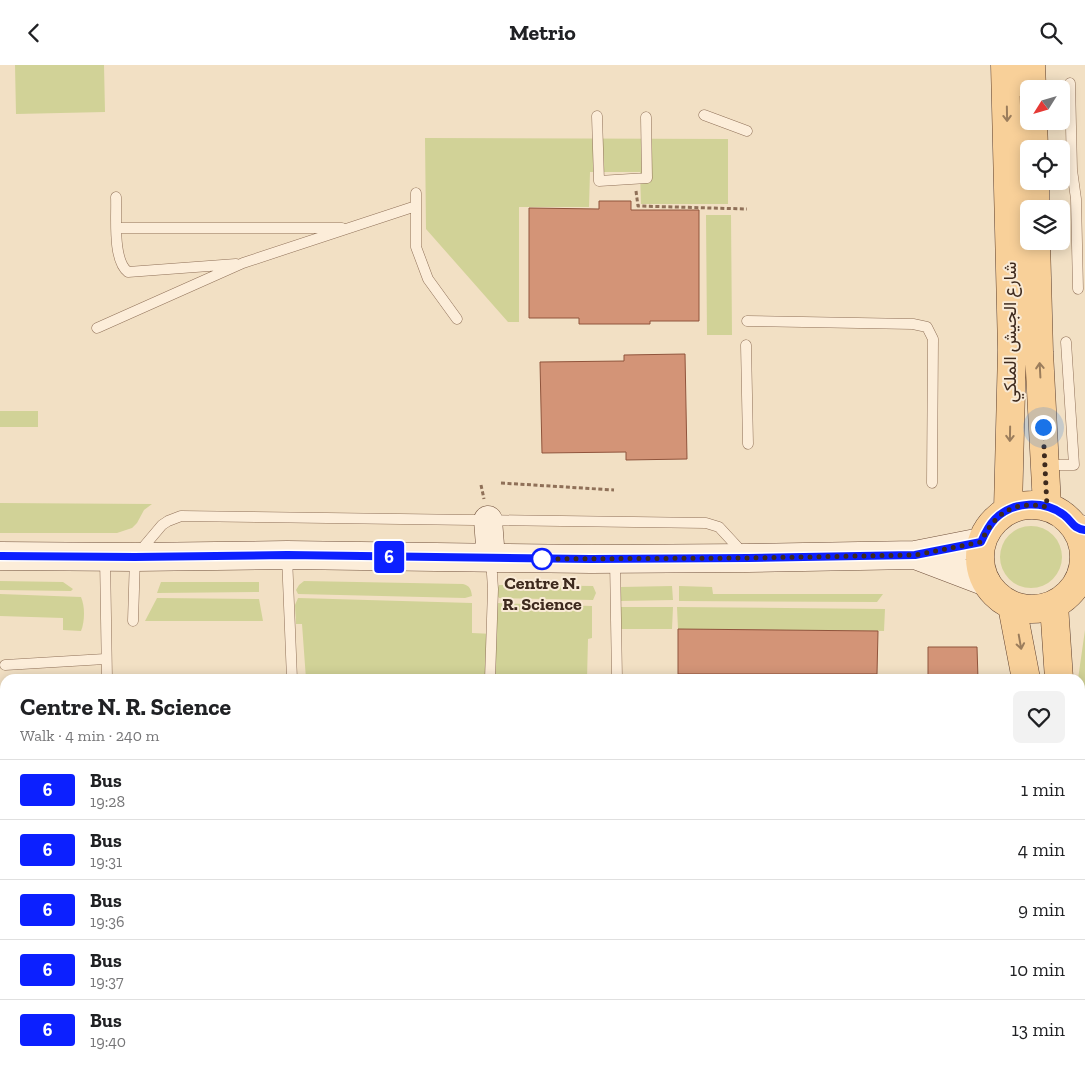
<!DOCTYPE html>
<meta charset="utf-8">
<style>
body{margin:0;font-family:"Zilla Slab",Vazirmatn,serif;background:#f2f2f2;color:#202124;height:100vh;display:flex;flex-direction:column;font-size:19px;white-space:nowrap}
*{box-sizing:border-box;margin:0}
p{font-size:16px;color:#757577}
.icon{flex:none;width:28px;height:28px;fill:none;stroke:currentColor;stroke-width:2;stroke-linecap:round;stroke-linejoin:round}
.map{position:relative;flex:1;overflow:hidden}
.sheet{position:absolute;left:0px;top:609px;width:1085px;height:396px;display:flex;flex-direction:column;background:#fff;border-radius:15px 15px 0 0;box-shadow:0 2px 12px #0003}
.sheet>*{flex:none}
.badge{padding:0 10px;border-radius:4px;font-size:18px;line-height:32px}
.needle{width:32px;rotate:233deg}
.tools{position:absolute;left:1020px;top:15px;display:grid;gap:10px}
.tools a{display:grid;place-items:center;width:50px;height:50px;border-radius:8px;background:#fff;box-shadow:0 2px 12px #0003;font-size:25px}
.you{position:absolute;width:25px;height:25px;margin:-12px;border:4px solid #fff;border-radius:50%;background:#1a73e8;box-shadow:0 0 0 8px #1a73e833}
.map>.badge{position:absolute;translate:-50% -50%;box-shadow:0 0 0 2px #fff}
.round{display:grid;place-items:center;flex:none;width:52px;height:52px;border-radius:8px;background:#f2f2f2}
.summary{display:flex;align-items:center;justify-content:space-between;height:85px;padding:0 20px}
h1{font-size:24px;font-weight:700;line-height:38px}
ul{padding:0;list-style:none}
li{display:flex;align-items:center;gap:15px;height:60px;padding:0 20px;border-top:1px solid #e0e0e0}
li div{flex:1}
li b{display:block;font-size:19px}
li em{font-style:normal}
li .badge{min-width:55px;font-weight:700;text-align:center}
header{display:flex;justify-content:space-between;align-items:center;height:65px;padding:0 20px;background:#fff;font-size:22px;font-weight:700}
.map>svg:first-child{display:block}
</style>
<header><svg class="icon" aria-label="back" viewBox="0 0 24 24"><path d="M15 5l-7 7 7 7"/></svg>Metrio<svg class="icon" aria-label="search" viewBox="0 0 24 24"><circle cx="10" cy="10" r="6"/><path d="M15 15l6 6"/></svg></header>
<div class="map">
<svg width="1085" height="1004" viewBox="0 0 1085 1004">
<rect width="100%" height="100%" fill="#f2e0c4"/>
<path fill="#d1d297" d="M15 0H104L105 47 16 49Z
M425 73 728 74V139H641L640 107H590L589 142H519V257H508L426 164Z
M706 150H731L732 270H707Z
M0 346H38V362H0Z
M0 438 152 439 144 445 137 458 132 463 117 468H0Z
M1000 492a31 31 0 1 1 62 0a31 31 0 1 1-62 0Z
M0 516 63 517 73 524 71 526 0 525Z
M304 516 463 519C470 521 471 524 472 531L465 533 298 529 296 525 299 520Z
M161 517H259V527L157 528Z
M499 520 593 521 596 528 593 535 499 533 496 528Z
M672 521 673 535 621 536V522Z
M679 521 712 522 713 529H883L877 537 679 536Z
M0 529 81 532C85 541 85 556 81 566L63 565V553L0 551Z
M157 533 259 534 263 556H145Z
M298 533 472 538V568L494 569 496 538 592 541V573L588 574 587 614H306L302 559H296L295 540Z
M617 542H673L672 564H617Z
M677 542 885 544 884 566 678 564Z
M1085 565V952L1080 950V614H1078Z
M644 1000H723V1004H644Z"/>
<path fill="#d39477" stroke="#90543c" d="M599 136H631V145H699V256H650V259H579V253H529V143L599 144Z
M685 289 687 394 626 395V387L542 388 540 297 624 296V290Z
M678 564 878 566 877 609H678Z
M928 582H977L978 614H928Z"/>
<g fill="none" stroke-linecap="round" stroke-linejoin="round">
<g stroke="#8f7058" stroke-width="11">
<path id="lane" d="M1070 18 1072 105 1076 134 1078 224
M704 50 747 66
M597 51 599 116 647 113 646 52
M416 128V182L428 214 457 254
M116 132C117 150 112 195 128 207L236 199
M117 163H342
M747 256 913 259 927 262 933 274 932 418
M97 263 243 198 416 141
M746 280 748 379
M1045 400H1074L1066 277
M287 491 292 614
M105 492 107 614
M615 495 617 614
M133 556 135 492 162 460 168 456 181 451 706 458 719 462 743 488
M5 600 105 594
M490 614 493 524 491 494
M993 1000 997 1004
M610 1004V1000"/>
</g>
<g stroke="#71513c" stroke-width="29">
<path id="secondary" d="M488 455 491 493
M1076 463 1085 465
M915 490 986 517
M0 491 135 492 287 490 591 494 748 493 915 490 981 477
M1081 511H1085"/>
</g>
<g stroke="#5c3e2d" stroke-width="29">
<path id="primary" d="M1005 0 1012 285 1008 444
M1031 0 1032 24
M1033 56 1034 84
M1035 144V116
M1036 176 1039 287 1047 441
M980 492a52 52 0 1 1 104 0a52 52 0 1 1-104 0Z
M1054 540 1059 614
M1012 541 1026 614
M1061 1000V1004
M1034 1004V1000"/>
</g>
<path stroke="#8f7058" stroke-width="3" stroke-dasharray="4 2.5" stroke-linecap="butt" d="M636 126 638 141 747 144
M501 418 614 425
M481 420 484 434"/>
<use href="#lane" stroke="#fcedd9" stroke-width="10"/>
<use href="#secondary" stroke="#fcedd9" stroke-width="28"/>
<use href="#primary" stroke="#f8d099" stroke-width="28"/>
</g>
<defs><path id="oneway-shaft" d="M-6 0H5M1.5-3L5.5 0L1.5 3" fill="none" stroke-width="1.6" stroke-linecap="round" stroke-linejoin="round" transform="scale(1.25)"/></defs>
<g stroke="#9b7d5c">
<use href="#oneway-shaft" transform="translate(1007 49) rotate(89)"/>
<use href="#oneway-shaft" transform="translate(1040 305) rotate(-93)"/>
<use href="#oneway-shaft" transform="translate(1010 369) rotate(91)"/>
<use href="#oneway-shaft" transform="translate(1020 577) rotate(80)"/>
</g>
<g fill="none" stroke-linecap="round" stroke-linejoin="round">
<g stroke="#fff" stroke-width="11">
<path id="line" d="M0 491 135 492 287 490 591 494 748 493 915 490 981 477C985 468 989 460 995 454 1013 436 1044 435 1064 450 1073 457 1072 463 1085 465"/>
</g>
<use href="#line" stroke="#0c20ff" stroke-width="8"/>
<path stroke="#3e2a1e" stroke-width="5" stroke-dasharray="0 9" d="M542 494H541L748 493 915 490 981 477C995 447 1015 435 1047 442L1043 362"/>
</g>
<circle fill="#fff" stroke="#0c20ff" stroke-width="2.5" cx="542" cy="494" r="10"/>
<g text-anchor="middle" stroke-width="4" stroke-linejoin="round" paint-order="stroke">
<g font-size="18" fill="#3e2a1e" stroke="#f9ead5">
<text transform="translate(1010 267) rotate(-90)" y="6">شارع الجيش الملكي</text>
</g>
<g font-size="18" font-weight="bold" fill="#3e2a1e" stroke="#f9ead5">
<text x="542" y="524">Centre N.<tspan x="542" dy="21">R. Science</tspan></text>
</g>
</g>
</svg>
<div class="tools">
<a><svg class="needle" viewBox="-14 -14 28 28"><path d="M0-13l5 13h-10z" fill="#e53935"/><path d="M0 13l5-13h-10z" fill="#757577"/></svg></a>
<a><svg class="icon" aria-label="locate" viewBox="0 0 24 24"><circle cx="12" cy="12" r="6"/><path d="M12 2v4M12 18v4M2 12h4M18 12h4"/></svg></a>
<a><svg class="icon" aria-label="layers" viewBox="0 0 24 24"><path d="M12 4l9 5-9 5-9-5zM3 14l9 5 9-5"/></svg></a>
</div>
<div class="you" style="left:1043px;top:362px"></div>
<b class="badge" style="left:389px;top:492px;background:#0c20ff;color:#fff">6</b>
<section class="sheet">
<div class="summary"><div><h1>Centre N. R. Science</h1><p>Walk · 4 min · 240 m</p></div><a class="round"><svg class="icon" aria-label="heart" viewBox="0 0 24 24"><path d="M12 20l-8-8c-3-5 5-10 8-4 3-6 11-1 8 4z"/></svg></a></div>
<ul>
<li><span class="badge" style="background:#0c20ff;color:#fff">6</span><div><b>Bus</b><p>19:28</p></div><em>1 min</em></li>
<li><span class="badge" style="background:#0c20ff;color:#fff">6</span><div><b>Bus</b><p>19:31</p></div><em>4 min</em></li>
<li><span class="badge" style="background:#0c20ff;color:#fff">6</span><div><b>Bus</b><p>19:36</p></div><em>9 min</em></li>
<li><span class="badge" style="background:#0c20ff;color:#fff">6</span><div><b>Bus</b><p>19:37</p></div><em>10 min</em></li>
<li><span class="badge" style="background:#0c20ff;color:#fff">6</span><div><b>Bus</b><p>19:40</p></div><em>13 min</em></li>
</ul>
</section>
</div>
